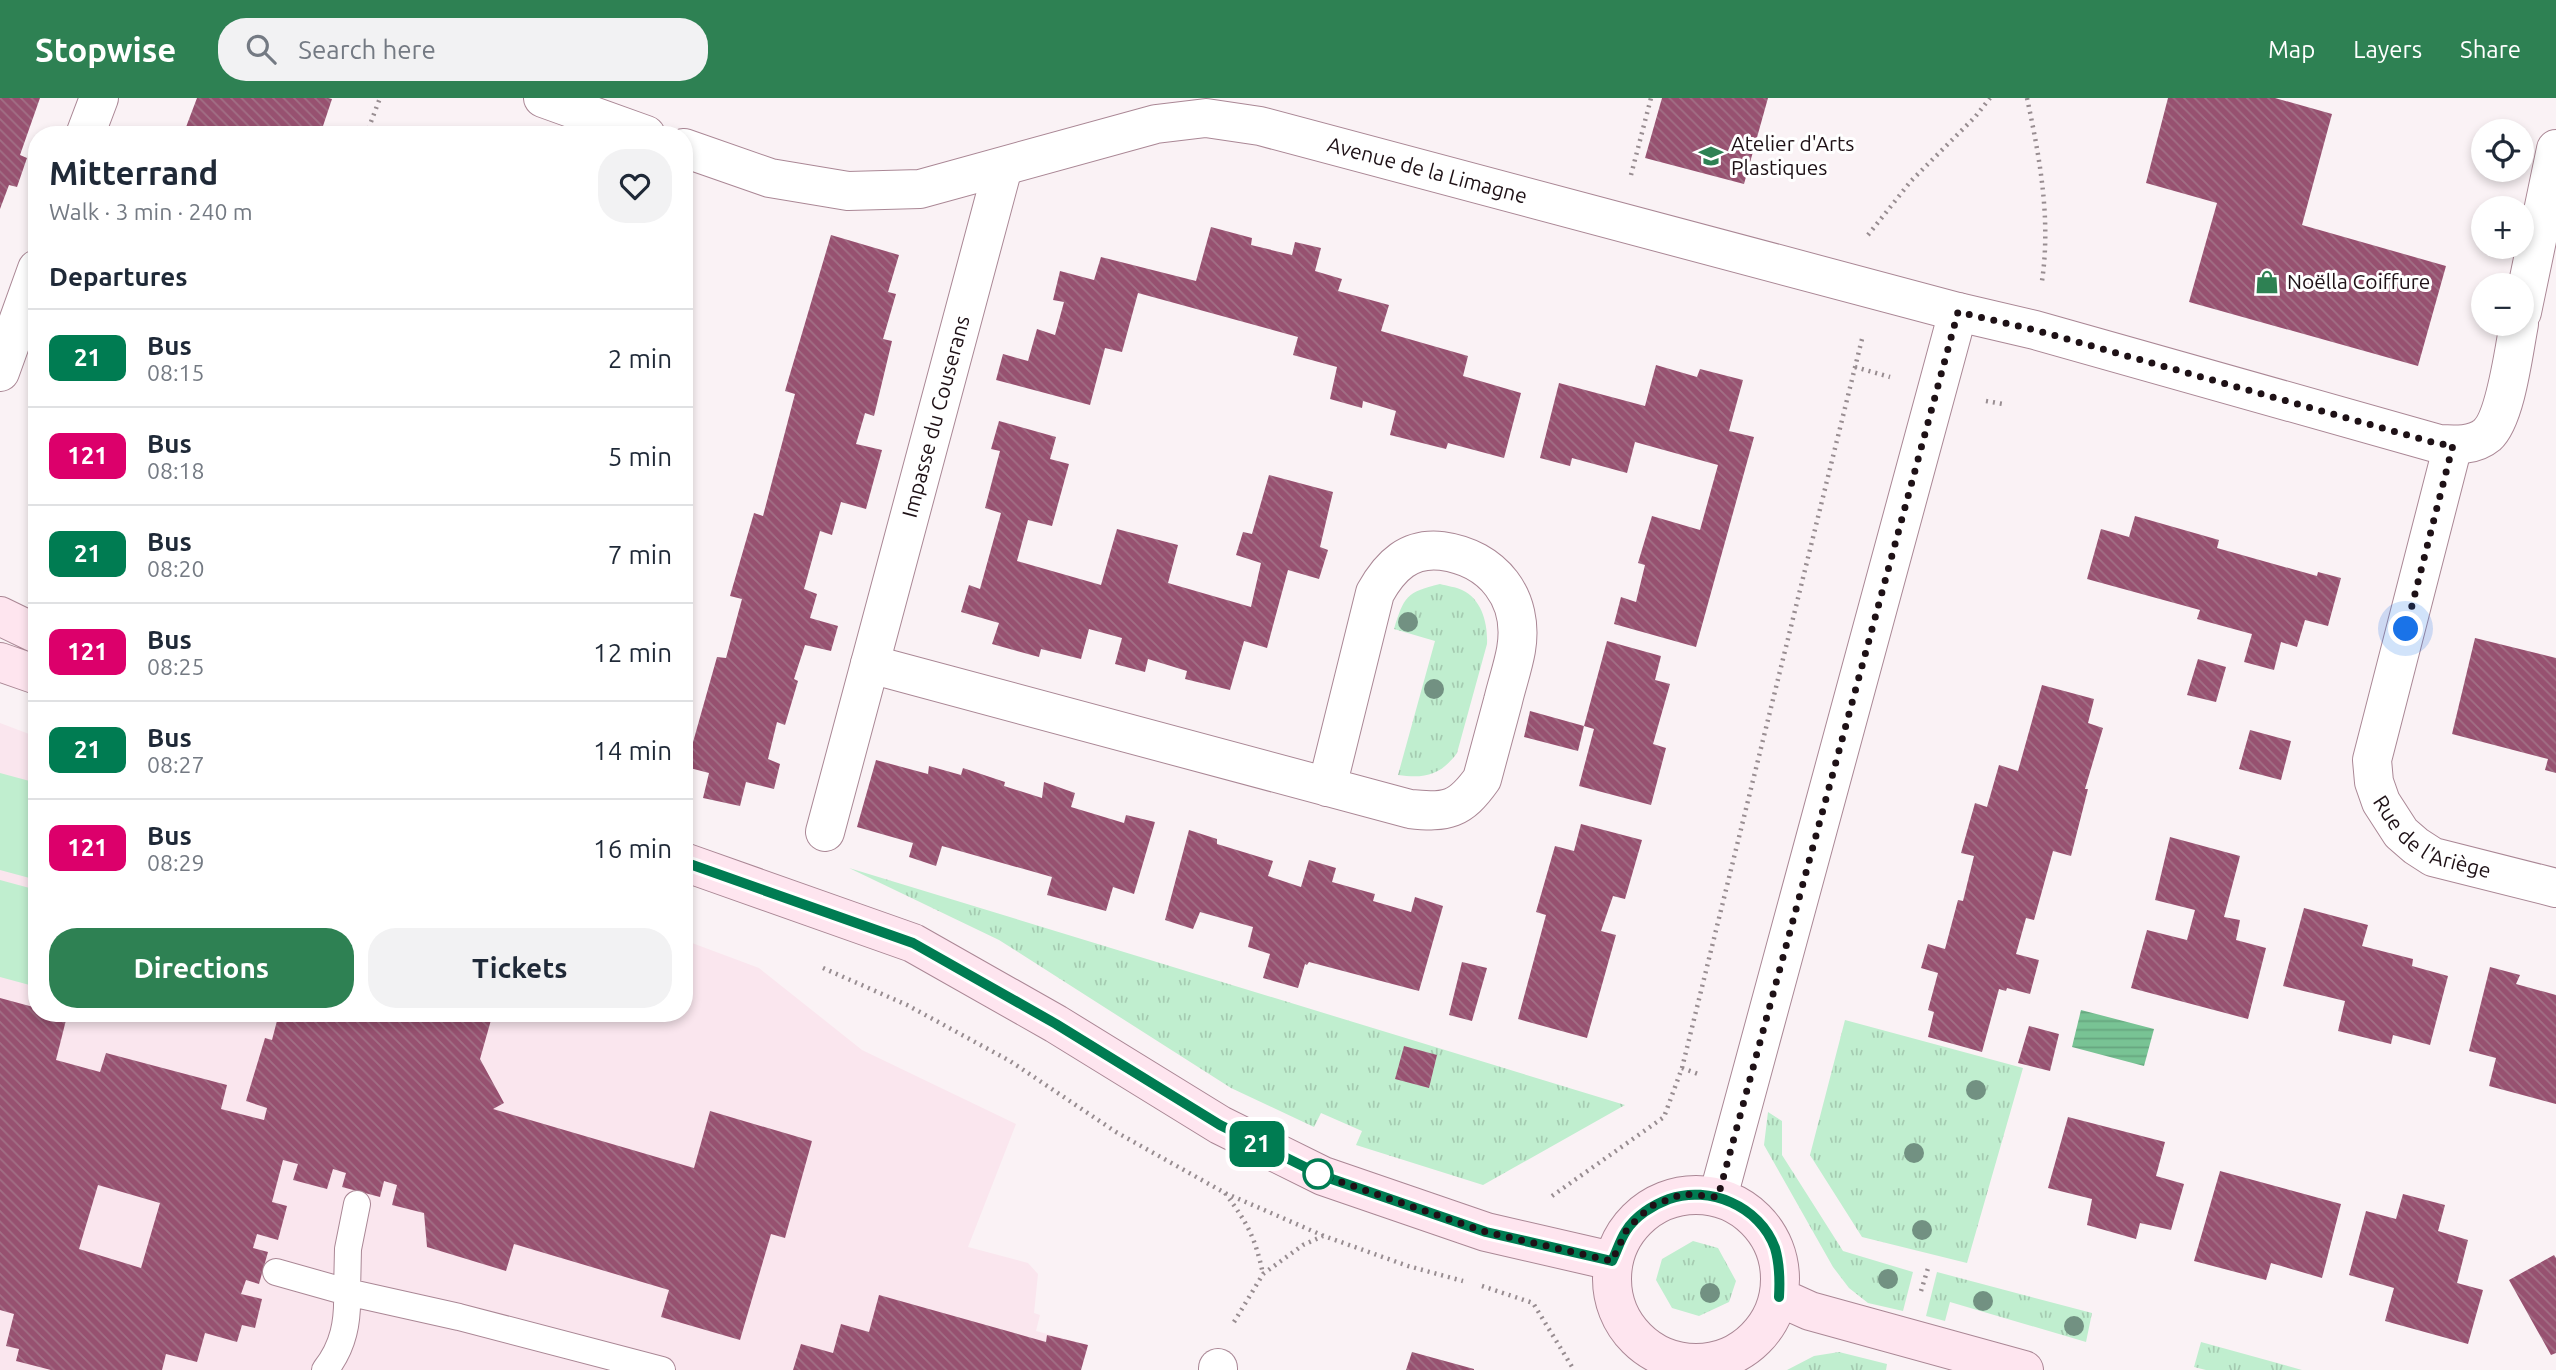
<!DOCTYPE html>
<meta charset="utf-8">
<style>
body{margin:0;font-family:Ubuntu,sans-serif;background:#f2f2f3;color:#1f2937;height:100vh;display:flex;flex-direction:column;font-size:26px;white-space:nowrap}
*{box-sizing:border-box;margin:0}
p{font-size:23px;color:#747a83}
.icon{flex:none;width:38px;height:38px;fill:none;stroke:currentColor;stroke-width:2;stroke-linecap:round;stroke-linejoin:round}
.map{position:relative;flex:1;overflow:hidden}
.side{position:absolute;left:28px;top:28px;width:665px;height:896px;display:flex;flex-direction:column;background:#fff;border-radius:28px;box-shadow:0 4px 10px #0003}
.side>*{flex:none}
.badge{padding:0 14px;border-radius:10px;font-size:24px;line-height:46px}
.fabs{position:absolute;left:2471px;top:21px;display:grid;gap:14px}
.fabs a{display:grid;place-items:center;width:63px;height:63px;border-radius:50%;background:#fff;box-shadow:0 4px 10px #0003;font-size:35px}
.you{position:absolute;width:35px;height:35px;margin:-18px;border:5px solid #fff;border-radius:50%;background:#1a73e8;box-shadow:0 0 0 10px #1a73e833}
.map>.badge{position:absolute;translate:-50% -50%;box-shadow:0 0 0 4px #fff}
h2{padding:0 21px;font-size:26px;line-height:63px}
.round{display:grid;place-items:center;flex:none;width:74px;height:74px;border-radius:28px;background:#f2f2f3}
.overview{display:flex;align-items:center;justify-content:space-between;height:119px;padding:0 21px}
h1{font-size:33px;font-weight:700;line-height:52px}
.button{display:flex;gap:14px;margin-top:auto;padding:14px 21px}
.button a{flex:1;height:80px;border-radius:28px;background:#2e8153;color:#fff;font-size:28px;font-weight:700;line-height:80px;text-align:center}
.button a+a{background:#f2f2f3;color:#1f2937}
ul{padding:0;list-style:none}
li{display:flex;align-items:center;gap:21px;height:98px;padding:0 21px;border-top:2px solid #e0e1e3}
li div{flex:1}
li b{display:block;font-size:26px}
li em{font-style:normal}
li .badge{min-width:77px;font-weight:700;text-align:center}
header{display:flex;align-items:center;gap:42px;box-sizing:border-box;height:98px;padding:0 35px;background:#2e8153;color:#fff}
header strong{font-size:33px}
nav{display:flex;gap:38px;margin-inline-start:auto;font-size:24px}
.search{width:490px;height:63px;background:#f2f2f3;display:flex;align-items:center;gap:18px;box-sizing:border-box;padding:0 24px;border-radius:28px;color:#747a83;font-size:26px}
.map>svg:first-child{display:block}
</style>
<header>
<strong>Stopwise</strong>
<div class="search"><svg class="icon" aria-label="search" viewBox="0 0 24 24"><circle cx="10" cy="10" r="6"/><path d="M15 15l6 6"/></svg>Search here</div>
<nav><a>Map</a><a>Layers</a><a>Share</a></nav>
</header>
<div class="map">
<svg width="2556" height="1272" viewBox="0 0 2556 1272">
<defs>
<pattern id="grass-tufts" width="24" height="20" patternUnits="userSpaceOnUse" patternTransform="scale(1.75)"><rect width="24" height="20" fill="#c0eecf"/><path d="M3 7l-1-3M5 7V3M7 7l1-3M15 17l-1-3M17 17v-4M19 17l1-3" fill="none" stroke="#a5cbb1"/></pattern>
<pattern id="water-rules" width="6" height="5" patternUnits="userSpaceOnUse" patternTransform="scale(1.75)"><rect width="6" height="5" fill="#78c394"/><path d="M0 2.5h6" fill="none" stroke="#67a67f"/></pattern>
<pattern id="building-back-hatch" width="6" height="6" patternUnits="userSpaceOnUse" patternTransform="scale(1.75)"><rect width="6" height="6" fill="#975170"/><path d="M-1 5l2 2M0 0l6 6M5-1l2 2" fill="none" stroke="#a27086"/></pattern>
</defs>
<rect width="100%" height="100%" fill="#faf2f5"/>
<path fill="#fae6ee" d="M0 625 37 639V915H684V842L759 870 862 952 1016 1026 968 1149 1028 1165 1038 1176 1034 1215 1040 1217 1036 1233 1088 1247 1081 1272H0Z"/>
<path fill="url(#grass-tufts)" d="M1440 486C1447 488 1456 489 1462 492 1482 501 1488 526 1487 546L1457 655C1441 677 1425 681 1398 677L1435 543 1394 531C1404 499 1406 494 1440 486Z
M849 770 1625 1007 1483 1087 1356 1047 1362 1033 1321 1015 1314 1029 1231 990 999 842Z
M1845 922 2023 970 1967 1165 1862 1139 1810 1057Z
M1768 1014 1782 1023V1057L1843 1153 1913 1174 1903 1213 1868 1205 1849 1190 1833 1169 1764 1047Z
M1693 1143 1718 1150 1736 1183 1729 1204 1699 1218 1672 1210 1656 1182 1662 1161Z
M1937 1174 2092 1215 2086 1244 1950 1204 1945 1223 1926 1218Z
M2201 1244 2302 1272H2206L2194 1269Z
M1839 1254 1887 1266 1886 1272H1787L1814 1258Z"/>
<path fill="#c0eecf" d="M0 675 37 685V782L0 772Z
M0 782 37 792V889L0 879Z"/>
<path fill="url(#water-rules)" d="M2081 912 2154 931 2144 968 2072 949Z"/>
<path fill="url(#building-back-hatch)" fill-rule="evenodd" d="M0 0H40L20 57 27 60 17 89 9 87 0 111Z
M197 0H328L332 1 320 37H183Z
M1662 0H1768L1744 86 1645 60Z
M2168 0H2275L2332 16 2302 127 2446 168 2418 268 2189 204 2217 105 2146 85Z
M1211 129 1252 140 1251 147 1292 157 1295 144 1321 150 1315 173 1342 181 1338 193 1389 207 1381 233 1468 258 1463 278 1521 295 1504 360 1448 345 1446 351 1390 337 1396 313 1363 303 1362 310 1330 301 1337 269 1293 257 1298 239 1138 195 1122 254 1105 250 1090 307 996 282 1003 256 1028 263 1037 231 1055 237 1064 204 1053 202 1060 173 1094 182 1101 159 1196 183Z
M831 137 899 157 888 194 896 196 883 241 892 243 874 318 865 315 856 346 882 352 866 411 841 404 832 437 820 433 804 491 817 496 810 520 838 528 831 553 805 547 794 581 798 583 785 627 777 624 768 661 780 666 774 691 746 684 740 708 703 700 709 675 686 669 717 559 726 560 742 501 730 498 754 415 763 418 795 296 785 293Z
M1656 267 1697 279 1700 271 1743 282 1729 333 1754 339 1696 549 1614 526 1621 499 1636 504 1645 467 1638 465 1652 418 1700 432 1718 367 1635 344 1627 375 1572 360 1570 368 1540 360 1559 285 1645 308Z
M999 323 1056 339 1050 361 1069 366 1052 428 1028 422 1017 463 1101 487 1117 431 1178 447 1168 485 1251 509 1261 465 1236 457 1243 434 1252 436 1269 377 1333 394 1320 449 1328 452 1319 481 1288 472 1267 550 1244 543 1230 592 1185 581 1187 573 1148 561 1145 574 1115 566 1122 540 1089 531 1081 561 1041 551 1039 559 992 546 999 525 961 514 969 487 980 491 1001 415 985 410 1000 353 991 351Z
M2135 418 2219 442 2217 450 2317 478 2318 474 2341 480 2328 528 2305 522 2297 549 2281 544 2274 572 2244 564 2252 536 2197 521 2200 512 2087 481 2101 431 2129 439Z
M2475 540 2556 560V675L2545 672 2548 661 2452 636Z
M1607 543 1661 558 1655 582 1670 586 1653 646 1666 650 1651 707 1579 688 1594 631 1584 628 1578 653 1524 639 1530 613 1584 628Z
M2198 561 2226 569 2216 604 2187 597Z
M2042 587 2094 601 2088 625 2103 630 2085 691H2088L2071 758 2053 753 2034 822 2026 820 2016 856 2039 862 2030 896 2007 890 2006 893 1999 891 1982 954 1928 939 1934 914 1928 912 1938 875 1921 870 1928 846 1945 851 1958 802 1963 803 1974 758 1961 755 1975 705 1987 709 1999 667 2018 673Z
M2250 632 2291 643 2281 682 2239 671Z
M876 662 928 676 929 668 961 677 963 670 1005 684 1004 688 1042 700 1044 684 1075 695 1071 709 1124 725 1126 717 1155 724 1134 796 1113 789 1106 813 1047 797 1052 779 942 748 936 768 909 759 913 745 857 729Z
M1581 726 1642 742 1625 801 1613 798 1601 833 1616 837 1587 940 1518 921 1546 817 1536 814 1555 748 1574 753Z
M1189 732 1217 741V746L1273 763 1268 778 1301 789 1309 762 1336 770 1332 784 1375 796 1373 803 1411 814 1415 799 1443 808 1419 893 1309 864 1307 867 1305 866 1298 890 1263 880 1270 856 1248 849 1253 829 1200 814 1193 831 1165 822Z
M2170 739 2240 758 2224 819 2240 822 2236 842 2266 850 2248 921 2131 890 2147 832 2187 842 2195 812 2155 802Z
M2304 810 2368 827 2362 848 2413 861 2412 868 2448 878 2430 947 2393 937 2391 946 2338 933 2345 903 2283 888Z
M1462 864 1487 870 1472 923 1449 917Z
M2490 869 2520 877 2516 886 2556 897V1006L2489 988 2496 960 2469 953Z
M0 900 37 910V915H56L67 918 56 962 100 974 106 955 227 987 221 1011 264 1022 267 1010 246 1003 265 940 272 942 279 915H493L480 961 504 1005 493 1011 694 1070 710 1013 812 1043 785 1140 771 1136 740 1242 661 1219 669 1192 514 1146 506 1173 427 1149 424 1115 392 1107 397 1087 384 1083 380 1099 342 1089 346 1075 333 1071 327 1091 293 1082 298 1066 283 1062 272 1104 287 1108 278 1142 257 1136 253 1150 268 1154 259 1186 246 1182 241 1196 262 1201 255 1230 242 1227 237 1244 205 1235 197 1264 166 1256 162 1272H51L16 1263 19 1251 6 1248 14 1216 0 1212ZM98 1087 160 1105 141 1170 79 1151Z
M2029 928 2059 936 2050 973 2018 965Z
M1404 948 1437 957 1429 990 1395 981Z
M2068 1019 2165 1044 2156 1078 2184 1086 2171 1132 2140 1125 2136 1141 2087 1127 2092 1101 2048 1090Z
M2220 1073 2341 1106 2322 1180 2271 1165 2266 1182 2194 1163Z
M2403 1096 2445 1107 2438 1133 2468 1142 2457 1185 2483 1192 2468 1246 2385 1223 2394 1190 2349 1177 2366 1113 2396 1121Z
M2554 1157 2556 1160V1255L2551 1257 2509 1182Z
M879 1197 1046 1244 1047 1237 1088 1247 1081 1272H793L801 1246 833 1255 841 1226 869 1234Z
M1412 1254 1474 1271V1272H1406Z"/>
<g fill="none" stroke-linecap="round" stroke-linejoin="round">
<g stroke="#aa8795" stroke-width="28">
<path id="lane" d="M357 1106 348 1151 347 1194 459 1219 662 1272
M276 1174 347 1194C348 1223 344 1248 325 1272"/>
</g>
<g stroke="#aa8795" stroke-width="40">
<g id="street">
<path d="M543 0 646 37"/>
<path d="M85 37 99 0"/>
<path id="s1" d="M684 50 770 80 848 93 920 91 1156 26 1206 20 1260 28 1958 214 2035 232 2439 346C2455 347 2474 348 2487 337 2506 320 2514 251 2519 226"/>
<path d="M2522 214 2556 51"/>
<path d="M0 274 37 171"/>
<path id="s2" d="M2453 347 2372 662 2374 684 2381 704 2401 735 2416 748 2433 759 2556 790"/>
<path d="M870 566 1410 711C1447 715 1460 712 1482 681 1489 655 1496 629 1503 603 1507 586 1513 569 1516 552 1525 500 1493 460 1442 453 1409 449 1390 468 1375 495L1327 689"/>
<path id="s3" d="M825 734 1003 69"/>
<path d="M1718 1099 1958 214"/>
<path d="M1218 1272V1270"/>
</g>
</g>
<g stroke="#aa8795" stroke-width="40">
<path id="secondary" d="M0 518 37 536
M0 564 37 577
M684 764 913 845 1056 926 1220 1027 1323 1078 1486 1134 1612 1163
M1612 1181a84 84 0 1 1 168 0a84 84 0 1 1-168 0Z
M1779 1199 1810 1213 2024 1272"/>
</g>
<path stroke="#988d91" stroke-width="4.5" stroke-dasharray="2 5" stroke-linecap="butt" d="M2027 0C2040 61 2051 121 2042 183
M366 37 380 0
M1631 77 1651 0
M1868 137 1911 83 1975 19 1990 0
M1855 269 1890 279
M1986 303 2003 306
M823 870 907 907 1010 963 1116 1034 1225 1095 1324 1138 1408 1168 1463 1183
M1682 970 1701 977
M1225 1095C1248 1126 1255 1139 1263 1176
M1552 1098 1664 1019 1682 970 1862 241
M1482 1188 1533 1205 1574 1272
M1921 1193 1929 1167
M1234 1224 1263 1176 1303 1147 1323 1138"/>
<use href="#lane" stroke="#fff" stroke-width="26"/>
<use href="#street" stroke="#fff" stroke-width="38"/>
<use href="#secondary" stroke="#fee5ef" stroke-width="38"/>
</g>
<g fill="#729182">
<circle cx="1408" cy="524" r="10"/>
<circle cx="1434" cy="591" r="10"/>
<circle cx="1976" cy="992" r="10"/>
<circle cx="1914" cy="1055" r="10"/>
<circle cx="1922" cy="1132" r="10"/>
<circle cx="1888" cy="1181" r="10"/>
<circle cx="1710" cy="1195" r="10"/>
<circle cx="1983" cy="1203" r="10"/>
<circle cx="2074" cy="1228" r="10"/>
</g>
<g fill="none" stroke-linecap="round" stroke-linejoin="round">
<g stroke="#fff" stroke-width="16">
<path id="line" d="M684 764 913 845 1056 926 1220 1027 1323 1078 1486 1134 1612 1163C1617 1153 1620 1142 1626 1133 1635 1118 1653 1107 1669 1101 1709 1087 1760 1108 1775 1150 1780 1167 1780 1182 1779 1199"/>
</g>
<use href="#line" stroke="#007c52" stroke-width="10"/>
<path stroke="#1e1116" stroke-width="7" stroke-dasharray="0 12.6" d="M1318 1076 1486 1134 1612 1163 1627 1131 1651 1108 1683 1096 1718 1099 1958 214 2035 232 2439 346 2453 347 2406 531"/>
</g>
<defs>
<g id="school-bare" transform="scale(1.89)"><path d="M0-5L7-2L0 1L-7-2ZM-4 1L0 2.5L4 1V4Q0 6-4 4Z" fill="#2e8153" stroke="#fff" stroke-width="2.5" paint-order="stroke"/></g>
<g id="shop-bare" transform="scale(1.89)"><path d="M-5-2.5h2.3a2.7 3.5 0 0 1 5.4 0H5L5.5 6h-11ZM-1.5-2.5h3a1.5 2.3 0 0 0-3 0Z" fill="#2e8153" stroke="#fff" stroke-width="2.5" paint-order="stroke"/></g>
</defs>
<g fill-rule="evenodd">
<use href="#school-bare" x="1711" y="58"/>
<use href="#shop-bare" x="2267" y="184"/>
</g>
<circle fill="#fff" stroke="#007c52" stroke-width="3.5" cx="1318" cy="1076" r="14"/>
<g text-anchor="middle" stroke-width="6" stroke-linejoin="round" paint-order="stroke">
<g font-size="21" fill="#1e1116" stroke="#fff" text-anchor="start">
<text x="1731" y="53">Atelier d'Arts<tspan x="1731" dy="24">Plastiques</tspan></text>
<text x="2287" y="191">Noëlla Coiffure</text>
</g>
<g font-size="21" fill="#1e1116" stroke="#fff">
<text dy="7" stroke="none"><textPath href="#s1" startOffset="765">Avenue de la Limagne</textPath></text>
<text dy="7" stroke="none"><textPath href="#s3" startOffset="430">Impasse du Couserans</textPath></text>
<text dy="7" stroke="none"><textPath href="#s2" startOffset="434">Rue de l'Ariège</textPath></text>
</g>
</g>
</svg>
<div class="fabs">
<a><svg class="icon" aria-label="locate" viewBox="0 0 24 24"><circle cx="12" cy="12" r="6"/><path d="M12 2v4M12 18v4M2 12h4M18 12h4"/></svg></a>
<a>+</a>
<a>−</a>
</div>
<div class="you" style="left:2406px;top:531px"></div>
<b class="badge" style="left:1257px;top:1046px;background:#007c52;color:#fff">21</b>
<section class="side">
<div class="overview"><div><h1>Mitterrand</h1><p>Walk · 3 min · 240 m</p></div><a class="round"><svg class="icon" aria-label="heart" viewBox="0 0 24 24"><path d="M12 20l-8-8c-3-5 5-10 8-4 3-6 11-1 8 4z"/></svg></a></div>
<h2>Departures</h2>
<ul>
<li><span class="badge" style="background:#007c52;color:#fff">21</span><div><b>Bus</b><p>08:15</p></div><em>2 min</em></li>
<li><span class="badge" style="background:#dc006b;color:#fff">121</span><div><b>Bus</b><p>08:18</p></div><em>5 min</em></li>
<li><span class="badge" style="background:#007c52;color:#fff">21</span><div><b>Bus</b><p>08:20</p></div><em>7 min</em></li>
<li><span class="badge" style="background:#dc006b;color:#fff">121</span><div><b>Bus</b><p>08:25</p></div><em>12 min</em></li>
<li><span class="badge" style="background:#007c52;color:#fff">21</span><div><b>Bus</b><p>08:27</p></div><em>14 min</em></li>
<li><span class="badge" style="background:#dc006b;color:#fff">121</span><div><b>Bus</b><p>08:29</p></div><em>16 min</em></li>
</ul>
<div class="button"><a>Directions</a><a>Tickets</a></div>
</section>
</div>
